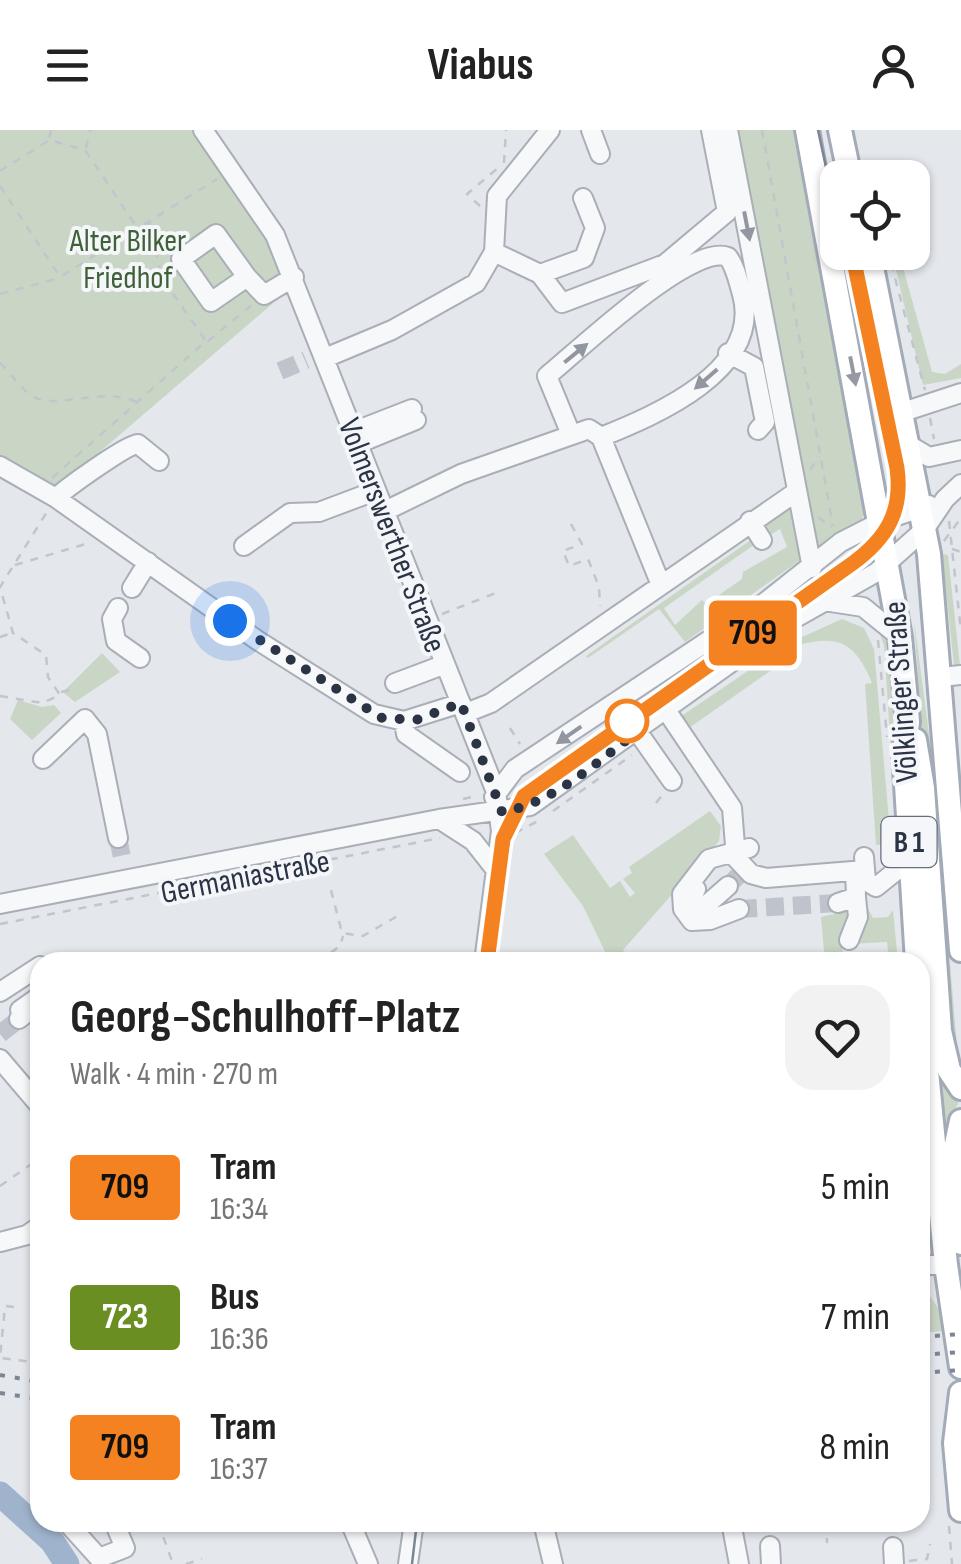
<!DOCTYPE html>
<meta charset="utf-8">
<style>
body{margin:0;font-family:"Sofia Sans Condensed",sans-serif;background:#f2f2f2;color:#222;height:100vh;display:flex;flex-direction:column;font-size:38px;white-space:nowrap}
*{box-sizing:border-box;margin:0}
p{font-size:32px;color:#767676}
.icon{flex:none;width:55px;height:55px;fill:none;stroke:currentColor;stroke-width:2;stroke-linecap:round;stroke-linejoin:round}
.map{position:relative;flex:1;overflow:hidden}
.details{position:absolute;left:30px;top:822px;width:900px;height:580px;display:flex;flex-direction:column;background:#fff;border-radius:30px;box-shadow:0 2px 8px #0004}
.details>*{flex:none}
.badge{padding:0 20px;border-radius:8px;font-size:35px;line-height:65px}
.tools{position:absolute;left:820px;top:30px;display:grid;gap:20px}
.tools a{display:grid;place-items:center;width:110px;height:110px;border-radius:20px;background:#fff;box-shadow:0 2px 8px #0004;font-size:50px}
.you{position:absolute;width:50px;height:50px;margin:-25px;border:8px solid #fff;border-radius:50%;background:#1a73e8;box-shadow:0 0 0 15px #1a73e833}
.map>.badge{position:absolute;translate:-50% -50%;box-shadow:0 0 0 5px #fff}
.round{display:grid;place-items:center;flex:none;width:105px;height:105px;border-radius:30px;background:#f2f2f2}
.headline{display:flex;align-items:center;justify-content:space-between;height:170px;padding:0 40px}
h1{font-size:48px;font-weight:700;line-height:75px}
ul{padding:0;list-style:none}
li{display:flex;align-items:center;gap:30px;height:130px;padding:0 40px}
li div{flex:1}
li b{display:block;font-size:38px}
li em{font-style:normal}
li .badge{min-width:110px;font-weight:700;text-align:center}
header{display:flex;justify-content:space-between;align-items:center;height:130px;padding:0 40px;background:#fff;font-size:45px;font-weight:700}
.map>svg:first-child{display:block}
</style>
<header><svg class="icon" aria-label="menu" viewBox="0 0 24 24"><path d="M4 6h16M4 12h16M4 18h16"/></svg>Viabus<svg class="icon" aria-label="person" viewBox="0 0 24 24"><circle cx="12" cy="8" r="4"/><path d="M4 21q1-7 8-7t8 7"/></svg></header>
<div class="map">
<svg width="961" height="1434" viewBox="0 0 961 1434">
<rect width="100%" height="100%" fill="#e4e7ec"/>
<path fill="#c9d6c5" d="M0 0H197L272 108 293 156 53 362 0 331Z
M734 0H793L864 383 861 391 818 418 812 413Z
M892 123H899L932 242 945 244 961 234V248L923 255Z
M791 371 803 428 685 512 659 479 588 528 586 526 755 407 758 412 664 478 675 495 702 470 706 474 742 449 743 442 787 417 780 399 765 408 755 393Z
M942 424 948 425 960 536 954 535Z
M874 488 888 513 912 832H905L884 515Z
M842 489 864 498 874 519 891 714 876 715 865 554 872 553C855 511 837 504 795 516L797 522 689 598 680 587 789 513Z
M914 490 934 642 959 940 958 974 946 992 956 1127 930 936 910 635 923 619Z
M102 523 120 542 75 572 63 562Z
M18 570 42 577 54 575 61 583 32 610 10 589Z
M710 681 721 696 719 711 623 820 629 832H610L583 776 544 724 573 705 610 758 620 751 630 767 635 763 623 749 632 743 629 737Z
M864 772 873 788 888 787 893 780 898 832H889L887 812 851 814Z
M855 779 842 807 843 832H825L821 787Z
M920 1152 941 1182 942 1201 921 1203Z"/>
<g fill="none" stroke-linecap="round" stroke-linejoin="round">
<path stroke="#9fb4cc" stroke-width="25" d="M0 1364 52 1411 67 1434"/>
<path stroke="#bfc3cb" stroke-width="18" stroke-dasharray="18 9" stroke-linecap="butt" d="M280 241 306 230
M118 708 123 732
M728 756 739 745
M739 779 838 773
M0 904 19 889"/>
<g stroke="#a9aeb7" stroke-width="22">
<path id="minor" d="M203 0 275 105 496 662 501 701 484 832
M591 0 600 24
M728 0 812 438
M494 122 540 144 562 173 665 134 727 82 711 0
M540 144 584 128 595 98 583 68
M247 147 216 104 181 129 211 172 247 147 264 165 294 147
M728 223 754 237 765 292 758 300
M325 228 392 200 476 153 494 122 497 66 550 0
M903 282 961 263
M353 302 412 279
M570 302 547 246C578 221 692 112 728 127 736 138 738 151 742 164 763 240 656 285 601 307
M357 314 416 290
M909 315 929 327 961 320
M0 336 56 368 257 510 374 584 404 591 461 573
M56 368C66 358 126 315 138 314L159 331
M383 382 461 344 589 299 601 307 661 455
M750 391 762 410
M244 416 290 383 319 382 375 361
M132 458 148 432
M824 471 863 477 900 507
M118 478 112 489 116 511 140 528
M941 547 961 545
M395 553 443 535
M666 580 732 678 736 728 751 744 766 748 865 740
M466 583 491 573 796 362
M404 591 406 604 460 642
M637 601 672 651
M43 629 85 589 97 604 118 708
M494 667 515 639 759 477 841 412 882 391 929 375
M439 689 473 711 495 739
M864 727 866 751 876 757 896 741 911 736
M696 759 691 771 703 778 728 756
M838 773 856 767 855 741
M0 774 439 689 530 676 785 494 877 442 924 400 945 369 961 354
M739 779 710 790 692 791 683 779 682 764 709 729 749 718
M849 810 858 787 856 767
M0 862 40 836
M19 889 24 885 20 880 37 868
M0 929 40 976
M0 1112 27 1105 40 1096
M920 1135H946
M350 1392 368 1434
M543 1392 553 1434
M731 1392 739 1434
M71 1397 99 1428 125 1418 114 1392
M770 1416 771 1434
M893 1417 894 1434
M408 1434 414 1392"/>
</g>
<g stroke="#a3abb8" stroke-width="28">
<path id="major" d="M807 0 900 507 908 592 904 622 917 832
M840 0 850 48
M869 122 929 424 961 820
M915 610 923 658 940 901 949 940 961 958
M920 870 946 1135 961 1237
M961 991 955 1019 961 1113
M961 1263 955 1313 961 1380"/>
</g>
<path stroke="#c2c5cb" stroke-width="2.5" stroke-dasharray="8 8" stroke-linecap="butt" d="M51 0 49 10 85 20 138 99
M762 0 833 396
M86 18 90 0
M504 33 506 0
M0 41 48 11
M0 56 60 147 217 49
M480 76 467 64 498 38
M891 133 925 260
M0 164 59 148
M208 211 252 175
M0 233C11 243 21 260 34 267 58 280 101 256 137 272
M930 288 934 309
M810 340 819 326
M52 348 206 211 162 148 149 92
M818 387 832 397
M949 391 961 501
M571 394 582 414 563 421 569 436 588 429 599 457 600 476
M944 411 961 388
M952 419 961 422
M15 435 89 413
M442 484 496 463
M0 507 12 503
M878 510 887 607
M61 562 75 559
M0 566 42 573 60 565 48 547 46 525 13 503 0 457 47 382
M510 598 520 614
M463 669 476 666
M656 673 663 664
M553 681 632 625
M515 703 538 691
M331 760 342 803 363 806 401 784
M0 794 440 708
M318 832 340 816 343 806
M0 1056 40 1028
M920 1101 921 1119
M14 1177 5 1176 0 1228 40 1233
M39 1180H40
M158 1392 173 1434
M826 1392 827 1413
M949 1396 952 1434
M909 1431 927 1429 930 1414
M186 1434 202 1429"/>
<use href="#minor" stroke="#f7f8fa" stroke-width="18"/>
<use href="#major" stroke="#fff" stroke-width="22"/>
<path stroke="#7d8696" stroke-width="2.5" d="M818 0 838 93
M487 832 503 709 525 666 853 433C887 408 903 381 897 338L852 122
M412 1434 417 1392"/>
<path stroke="#7d8696" stroke-width="4" stroke-dasharray="5 10" stroke-linecap="butt" d="M920 1207 961 1204
M920 1225 961 1222
M920 1243 961 1240
M0 1245 40 1252
M0 1263 40 1269"/>
</g>
<defs><path id="oneway-solid" d="M-6-.8H1V-3.2L6.5 0L1 3.2V.8H-6Z" transform="scale(2.5)"/></defs>
<g fill="#9196a0">
<use href="#oneway-solid" transform="translate(747 96) rotate(79)"/>
<use href="#oneway-solid" transform="translate(576 223) rotate(-39)"/>
<use href="#oneway-solid" transform="translate(706 249) rotate(139)"/>
<use href="#oneway-solid" transform="translate(569 605) rotate(145)"/>
</g>
<use fill="#959aa2" href="#oneway-solid" transform="translate(853 241) rotate(79)"/>
<g fill="none" stroke-linecap="round" stroke-linejoin="round">
<g stroke="#fff" stroke-width="22">
<path id="line" d="M487 832 503 709 524 666 853 433C887 408 903 381 897 338L852 122"/>
</g>
<use href="#line" stroke="#f58220" stroke-width="15"/>
<path stroke="#2b3445" stroke-width="10" stroke-dasharray="0 18" d="M230 491 382 588 416 590 461 573 502 682C552 674 597 632 637 602L627 591"/>
</g>
<circle fill="#fff" stroke="#f58220" stroke-width="5" cx="627" cy="591" r="20"/>
<g text-anchor="middle" stroke-width="8" stroke-linejoin="round" paint-order="stroke">
<rect fill="#f4f6f9" stroke="#676e7b" stroke-width="2.5" x="881.5" y="687" width="55" height="50" rx="8"/>
<g font-size="30" font-weight="bold" fill="#2b3445">
<text x="909" y="722">B 1</text>
</g>
<g font-size="32" fill="#3f6138" stroke="#f4f6f9">
<text x="128" y="121">Alter Bilker<tspan x="128" dy="37">Friedhof</tspan></text>
</g>
<g font-size="32" fill="#2b3445" stroke="#f4f6f9">
<text transform="translate(393 405) rotate(69)" y="11">Volmerswerther Straße</text>
<text transform="translate(900 562) rotate(-94)" y="11">Völklinger Straße</text>
<text transform="translate(245 746) rotate(-11)" y="11">Germaniastraße</text>
</g>
</g>
</svg>
<div class="tools">
<a><svg class="icon" aria-label="locate" viewBox="0 0 24 24"><circle cx="12" cy="12" r="6"/><path d="M12 2v4M12 18v4M2 12h4M18 12h4"/></svg></a>
</div>
<div class="you" style="left:230px;top:491px"></div>
<b class="badge" style="left:753px;top:503px;background:#f58220;color:#111">709</b>
<section class="details">
<div class="headline"><div><h1>Georg-Schulhoff-Platz</h1><p>Walk · 4 min · 270 m</p></div><a class="round"><svg class="icon" aria-label="heart" viewBox="0 0 24 24"><path d="M12 20l-8-8c-3-5 5-10 8-4 3-6 11-1 8 4z"/></svg></a></div>
<ul>
<li><span class="badge" style="background:#f58220;color:#111">709</span><div><b>Tram</b><p>16:34</p></div><em>5 min</em></li>
<li><span class="badge" style="background:#6b8e23;color:#fff">723</span><div><b>Bus</b><p>16:36</p></div><em>7 min</em></li>
<li><span class="badge" style="background:#f58220;color:#111">709</span><div><b>Tram</b><p>16:37</p></div><em>8 min</em></li>
</ul>
</section>
</div>
